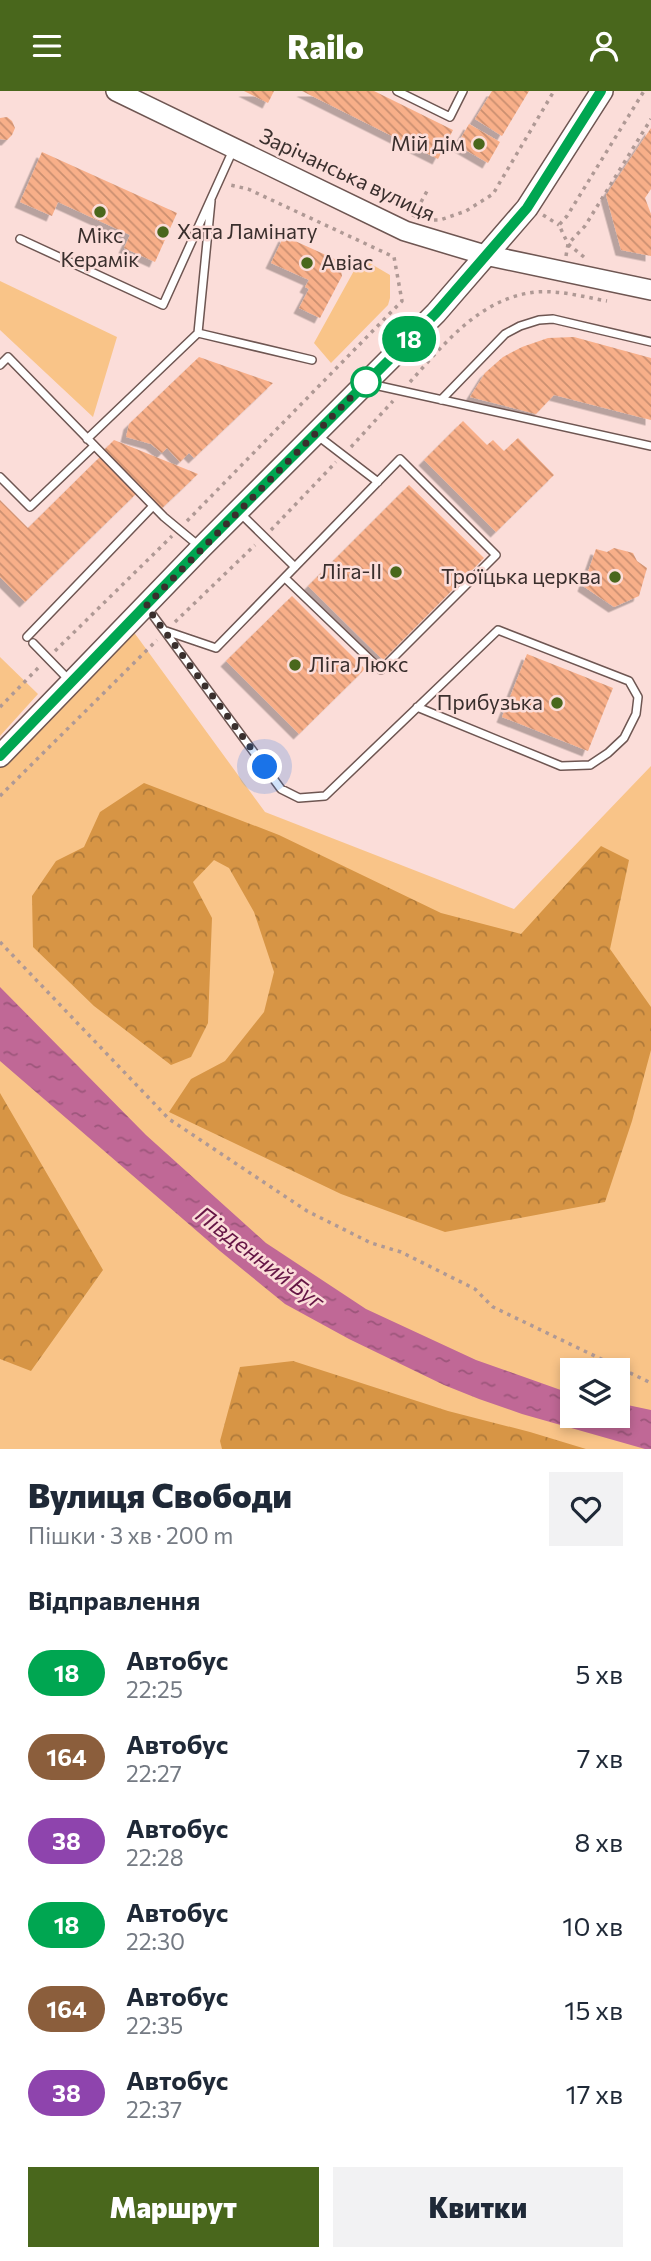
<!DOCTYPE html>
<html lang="uk">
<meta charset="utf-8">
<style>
body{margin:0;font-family:Commissioner,sans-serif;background:#f2f2f3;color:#1f2937;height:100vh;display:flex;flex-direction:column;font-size:26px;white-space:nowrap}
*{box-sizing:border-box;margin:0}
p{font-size:23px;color:#747a83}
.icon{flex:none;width:38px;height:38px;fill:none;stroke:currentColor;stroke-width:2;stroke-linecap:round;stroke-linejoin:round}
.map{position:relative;height:1358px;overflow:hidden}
.side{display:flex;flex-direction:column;background:#fff;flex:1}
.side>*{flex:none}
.badge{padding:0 14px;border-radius:23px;font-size:24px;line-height:46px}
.fabs{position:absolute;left:560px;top:1267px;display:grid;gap:14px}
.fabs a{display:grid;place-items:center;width:70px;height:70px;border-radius:0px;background:#fff;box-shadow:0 4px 10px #0003;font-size:35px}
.you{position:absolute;width:35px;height:35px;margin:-18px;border:5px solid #fff;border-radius:50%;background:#1a73e8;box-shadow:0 0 0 10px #1a73e833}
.map>.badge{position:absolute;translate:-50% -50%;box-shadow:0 0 0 4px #fff}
h2{padding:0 28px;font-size:26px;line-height:63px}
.round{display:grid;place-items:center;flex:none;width:74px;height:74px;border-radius:0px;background:#f2f2f3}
.overview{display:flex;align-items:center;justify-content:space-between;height:119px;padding:0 28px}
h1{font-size:33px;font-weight:800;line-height:52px}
.button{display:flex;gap:14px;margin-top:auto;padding:14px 28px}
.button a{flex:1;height:80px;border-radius:0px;background:#49671c;color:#fff;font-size:28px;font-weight:800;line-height:80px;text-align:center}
.button a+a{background:#f2f2f3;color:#1f2937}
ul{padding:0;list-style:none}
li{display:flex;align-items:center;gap:21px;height:84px;padding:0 28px}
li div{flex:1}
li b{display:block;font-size:26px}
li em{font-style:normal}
li .badge{min-width:77px;font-weight:700;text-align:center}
header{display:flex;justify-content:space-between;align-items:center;height:91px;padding:0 28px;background:#49671c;color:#fff;font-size:32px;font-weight:800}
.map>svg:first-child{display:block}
</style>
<header><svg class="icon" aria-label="menu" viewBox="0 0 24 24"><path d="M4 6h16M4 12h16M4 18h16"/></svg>Railo<svg class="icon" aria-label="person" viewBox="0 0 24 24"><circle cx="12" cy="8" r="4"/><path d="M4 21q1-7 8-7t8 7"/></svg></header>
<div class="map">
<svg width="651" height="1358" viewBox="0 0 651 1358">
<defs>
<pattern id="forest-crowns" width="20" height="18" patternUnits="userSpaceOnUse" patternTransform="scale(1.75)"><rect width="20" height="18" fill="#d79545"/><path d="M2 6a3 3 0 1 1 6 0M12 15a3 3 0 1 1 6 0" fill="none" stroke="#af7a3a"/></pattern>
<pattern id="water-ripples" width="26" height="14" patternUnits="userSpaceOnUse" patternTransform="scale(1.75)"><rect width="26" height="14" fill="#c06896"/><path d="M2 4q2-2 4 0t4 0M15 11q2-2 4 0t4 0" fill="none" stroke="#9d567b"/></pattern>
<pattern id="building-back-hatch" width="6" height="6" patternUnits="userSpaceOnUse" patternTransform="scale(1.75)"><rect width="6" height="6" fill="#f8af89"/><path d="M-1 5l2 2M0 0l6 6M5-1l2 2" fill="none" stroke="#ca8f70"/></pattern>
<filter id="shadow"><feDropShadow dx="-5.5" dy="5.5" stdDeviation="0" flood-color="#0004"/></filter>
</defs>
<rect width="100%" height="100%" fill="#fbddd9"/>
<path fill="#f9c488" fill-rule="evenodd" d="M361 167 390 184V207L388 214 331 272 314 252Z
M0 190 117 246 93 326 0 239Z
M133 540 265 721 514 818 651 675V1358H0V675ZM572 1279H618V1325H572Z
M0 566 38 603 0 645Z"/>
<path fill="url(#forest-crowns)" d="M144 692 279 744 441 822 521 843 601 755 629 769 610 858 651 916V959L632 1030 605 1111 445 1141 341 1103 169 1021 191 988 225 970 264 921 274 881 254 821 229 777 214 769 193 791 212 827 208 932 191 966 171 974 94 915 33 856 32 805 56 770 84 756 100 721Z
M0 1002 103 1179 31 1280 0 1268Z
M293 1270 448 1320 530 1341 586 1358H222L220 1350 240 1276Z"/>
<path fill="url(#water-ripples)" d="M0 896 146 1044 266 1152 366 1218 476 1269 572 1303V1325H618V1312L651 1319V1358H645L522 1323 479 1308 444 1294 349 1248 285 1213 220 1160 0 970Z"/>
<path fill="url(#building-back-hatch)" filter="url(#shadow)" d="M244 0H274L268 12Z
M302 0H374L453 39 438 68Z
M492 0H529L502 45 475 28Z
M7 26 12 30 15 37 12 44 7 49 0 48V27Z
M469 33 500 51 488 72 457 54Z
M651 37V98L645 107 651 123V165L621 159 606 104Z
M42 61 177 122 155 171 124 157 130 144 58 111 52 125 20 111Z
M284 145 339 170 342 185 320 227 299 217 309 198 305 196 309 189 271 172Z
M574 246 651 267V329L554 304 536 323 470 306 485 282 503 266 522 256 548 247Z
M199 266 273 292 194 367 189 362 180 371 167 357 162 362 151 353 126 346 129 333Z
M463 330 487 354 493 349 504 360 518 347 554 384 496 441 424 369Z
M114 349 198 383 161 418 104 359Z
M102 364 138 401 25 511 0 486V409L28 437Z
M409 394 484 467 383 569 308 495Z
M614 457 633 462 637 470 647 477 639 505 614 516 583 495 596 458 607 461Z
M292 505 365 578 299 643 226 570Z
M527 563 613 597 588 660 502 626Z"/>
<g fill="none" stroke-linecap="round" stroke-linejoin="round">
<g stroke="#6e5652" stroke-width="10">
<path id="service" d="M397 0 450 26 463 0
M20 148 163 214 233 59
M198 242 312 269
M0 274 8 266 164 426 199 455
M370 293 651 355
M441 309 505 243 520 235 539 229 553 228 651 251
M318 345 378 391
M87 348 198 242 211 110
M0 386 30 416 94 355
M239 421 295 476
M146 515 281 698 299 707 325 705 498 539 629 590 638 606 636 623 624 647 608 662 590 674 561 675 417 616
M166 540 216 557 400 368 496 464 381 579 285 487
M27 546 153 415
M33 552 69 589"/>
</g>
<g stroke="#6e5652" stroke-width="22">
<path id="tertiary" d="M116 0 405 140 485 164 651 199"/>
</g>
<g stroke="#6e5652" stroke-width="24">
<path id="secondary" d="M0 665 201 457 436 222 527 117 602 0"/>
</g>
<path stroke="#af9995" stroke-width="3.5" stroke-dasharray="3.5 5" stroke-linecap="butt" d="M543 124 559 134
M413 126 427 100
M434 129H440L466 120 493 103 554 0
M566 165 568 153 585 135 651 28
M584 166 568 153 559 134 567 125 644 0
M410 291C445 252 480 207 536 201 560 199 584 206 607 210
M351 356 393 310
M187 430 402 210 394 166 248 98 230 94
M271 439 336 371
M175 531 255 454
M55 560 172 445
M0 616 40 575
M0 705 157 549
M0 851 169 1028 307 1120 371 1152 401 1161 475 1198 493 1216 651 1292"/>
<use href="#service" stroke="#fff" stroke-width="7"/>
<use href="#tertiary" stroke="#fff" stroke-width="19"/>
<use href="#secondary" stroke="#fff" stroke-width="21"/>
</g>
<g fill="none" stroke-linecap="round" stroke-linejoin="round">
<g stroke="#fff" stroke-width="16">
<path id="line" d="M0 665 201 457 436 222 527 117 601 0"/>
</g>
<use href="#line" stroke="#00a651" stroke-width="10"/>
<path stroke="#3a2f2d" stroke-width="7" stroke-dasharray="0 12.6" d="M265 676 146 515 366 291"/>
</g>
<g fill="#49671c" stroke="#fbddd9" stroke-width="2.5">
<circle cx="479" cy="53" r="7"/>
<circle cx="100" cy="121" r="7"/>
<circle cx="163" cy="141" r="7"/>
<circle cx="307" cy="172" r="7"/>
<circle cx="396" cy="481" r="7"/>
<circle cx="615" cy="486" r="7"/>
<circle cx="295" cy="574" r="7"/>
<circle cx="557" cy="612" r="7"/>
</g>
<circle fill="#fff" stroke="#00a651" stroke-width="3.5" cx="366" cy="291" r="14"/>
<g text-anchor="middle" stroke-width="5" stroke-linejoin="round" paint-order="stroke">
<g font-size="21" fill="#3a2f2d" stroke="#fbddd9" text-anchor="end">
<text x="465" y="60">Мій дім</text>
<text x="177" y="148" text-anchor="start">Хата Ламінату</text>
<text x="100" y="152" text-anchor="middle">Мікс<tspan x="100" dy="24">Керамік</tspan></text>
<text x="321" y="179" text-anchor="start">Авіас</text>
<text x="382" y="488">Ліга-II</text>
<text x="601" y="493">Троїцька церква</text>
<text x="309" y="581" text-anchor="start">Ліга Люкс</text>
<text x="543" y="619">Прибузька</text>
</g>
<g font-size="21" fill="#3a2f2d" stroke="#fbddd9">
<text transform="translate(347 84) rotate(25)" y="7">Зарічанська вулиця</text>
</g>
<g font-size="23" font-style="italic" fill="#651545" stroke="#fbddd9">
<text transform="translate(260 1167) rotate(37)" y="8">Південний Буг</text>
</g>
</g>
</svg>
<div class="fabs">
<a><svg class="icon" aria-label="layers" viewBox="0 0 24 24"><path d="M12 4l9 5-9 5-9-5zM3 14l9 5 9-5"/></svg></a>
</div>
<div class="you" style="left:265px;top:676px"></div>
<b class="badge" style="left:409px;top:248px;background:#00a651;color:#fff">18</b>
</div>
<section class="side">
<div class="overview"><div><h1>Вулиця Свободи</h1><p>Пішки · 3 хв · 200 m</p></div><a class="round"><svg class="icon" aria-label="heart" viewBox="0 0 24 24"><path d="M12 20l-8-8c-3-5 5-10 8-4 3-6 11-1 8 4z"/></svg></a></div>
<h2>Відправлення</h2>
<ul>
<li><span class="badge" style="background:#00a651;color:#fff">18</span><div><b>Автобус</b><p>22:25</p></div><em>5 хв</em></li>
<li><span class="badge" style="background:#8b5e3c;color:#fff">164</span><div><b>Автобус</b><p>22:27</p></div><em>7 хв</em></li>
<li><span class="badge" style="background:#8e44ad;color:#fff">38</span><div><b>Автобус</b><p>22:28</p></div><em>8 хв</em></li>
<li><span class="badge" style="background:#00a651;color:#fff">18</span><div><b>Автобус</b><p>22:30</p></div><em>10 хв</em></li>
<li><span class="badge" style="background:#8b5e3c;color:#fff">164</span><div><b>Автобус</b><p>22:35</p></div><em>15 хв</em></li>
<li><span class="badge" style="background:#8e44ad;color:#fff">38</span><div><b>Автобус</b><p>22:37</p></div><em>17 хв</em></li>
</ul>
<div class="button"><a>Маршрут</a><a>Квитки</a></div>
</section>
